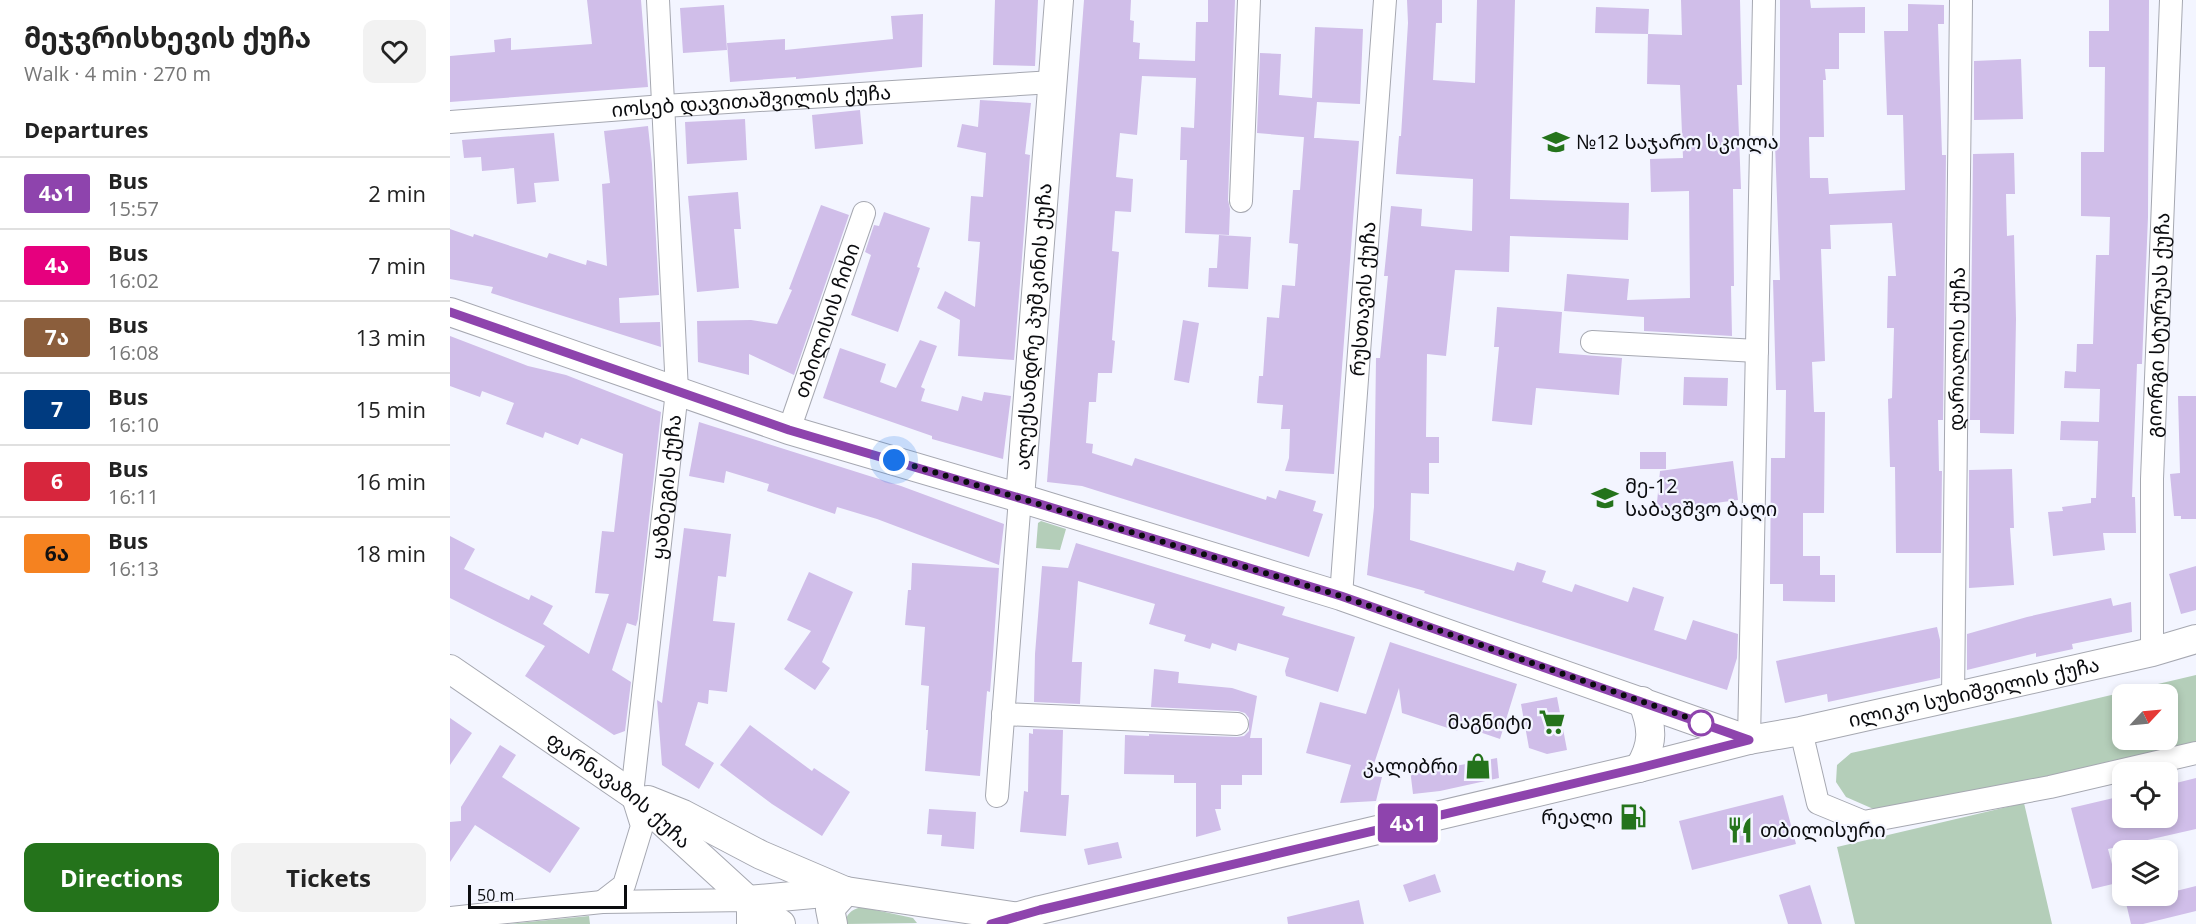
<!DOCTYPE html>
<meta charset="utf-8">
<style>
body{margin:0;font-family:"Open Sans","Noto Sans Georgian",sans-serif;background:#f2f2f2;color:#222;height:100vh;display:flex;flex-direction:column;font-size:22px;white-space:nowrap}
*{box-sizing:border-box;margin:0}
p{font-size:20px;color:#767676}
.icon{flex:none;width:33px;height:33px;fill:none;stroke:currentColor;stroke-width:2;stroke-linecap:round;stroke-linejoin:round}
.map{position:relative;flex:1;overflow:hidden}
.drawer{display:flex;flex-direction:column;background:#fff;width:450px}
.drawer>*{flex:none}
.badge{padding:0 12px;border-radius:4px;font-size:21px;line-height:39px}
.needle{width:39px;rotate:64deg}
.buttons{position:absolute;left:1662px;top:684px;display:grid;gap:12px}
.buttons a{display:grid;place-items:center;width:66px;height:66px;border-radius:12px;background:#fff;box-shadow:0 3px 9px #0003;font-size:30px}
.scale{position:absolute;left:18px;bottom:15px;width:159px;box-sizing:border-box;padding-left:6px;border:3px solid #0b0c0f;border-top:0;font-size:16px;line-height:21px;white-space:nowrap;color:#0b0c0f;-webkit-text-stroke:4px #f3f5ff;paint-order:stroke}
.you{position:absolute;width:30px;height:30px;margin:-15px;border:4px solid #fff;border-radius:50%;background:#1a73e8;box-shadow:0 0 0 9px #1a73e833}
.map>.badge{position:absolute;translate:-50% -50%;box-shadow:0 0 0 3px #fff}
h2{padding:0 24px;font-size:22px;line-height:54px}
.round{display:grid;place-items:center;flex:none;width:63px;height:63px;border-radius:12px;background:#f2f2f2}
.head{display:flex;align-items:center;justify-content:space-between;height:102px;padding:0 24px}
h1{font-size:28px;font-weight:700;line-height:45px}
.primary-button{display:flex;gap:12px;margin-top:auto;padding:12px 24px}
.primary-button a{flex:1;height:69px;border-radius:12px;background:#24731b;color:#fff;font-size:24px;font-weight:700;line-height:69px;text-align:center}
.primary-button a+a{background:#f2f2f2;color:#222}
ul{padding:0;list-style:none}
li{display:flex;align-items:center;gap:18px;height:72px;padding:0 24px;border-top:2px solid #e0e0e0}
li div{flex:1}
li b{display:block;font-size:22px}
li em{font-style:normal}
li .badge{min-width:66px;font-weight:700;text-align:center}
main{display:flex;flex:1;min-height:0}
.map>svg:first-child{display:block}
</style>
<main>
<section class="drawer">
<div class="head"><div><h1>მეჯვრისხევის ქუჩა</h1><p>Walk · 4 min · 270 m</p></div><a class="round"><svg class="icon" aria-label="heart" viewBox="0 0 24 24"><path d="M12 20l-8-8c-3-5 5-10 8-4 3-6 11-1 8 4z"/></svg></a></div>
<h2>Departures</h2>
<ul>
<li><span class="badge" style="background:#8e44ad;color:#fff">4ა1</span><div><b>Bus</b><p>15:57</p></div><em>2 min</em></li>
<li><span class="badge" style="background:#e6007e;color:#fff">4ა</span><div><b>Bus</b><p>16:02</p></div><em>7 min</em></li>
<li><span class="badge" style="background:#8b5e3c;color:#fff">7ა</span><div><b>Bus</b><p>16:08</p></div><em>13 min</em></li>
<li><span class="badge" style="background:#003b80;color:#fff">7</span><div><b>Bus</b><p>16:10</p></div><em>15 min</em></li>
<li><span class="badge" style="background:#d7263d;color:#fff">6</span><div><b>Bus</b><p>16:11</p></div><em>16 min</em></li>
<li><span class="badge" style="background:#f58220;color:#111">6ა</span><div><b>Bus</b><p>16:13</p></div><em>18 min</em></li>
</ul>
<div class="primary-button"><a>Directions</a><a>Tickets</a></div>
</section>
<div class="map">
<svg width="1746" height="924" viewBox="0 0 1746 924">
<rect width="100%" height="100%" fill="#f3f5ff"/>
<path fill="#b4ceb9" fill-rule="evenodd" d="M591 521 616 529 610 550 586 548 588 523Z
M1746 675V744L1610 777 1428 811 1396 797 1386 782 1387 765 1401 753 1572 716ZM1672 694H1718V740H1672Z
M1574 803 1602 924H1405L1387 847Z
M411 907 463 918 467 923 395 924C396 914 401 910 411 907Z
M139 916 140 924H57Z"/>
<path fill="#d0bee9" d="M137 0H191L198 87 0 102V56L45 52 44 40 61 38V50L142 44Z
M545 0H588L585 66 543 65Z
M634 0H681L680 20 684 21 683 42 690 43 689 59 745 61 746 22H758V0H785L778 200 780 209 779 235 735 233 737 160H730L731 127 744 128 746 78 692 76 687 135 670 133 666 177 683 179 681 212 665 211 662 251 669 252 662 340 665 341 662 373H648L646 402H639L636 443 643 444 642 453 682 466 685 458 816 500 817 496 826 499 829 490 866 501 863 511 873 514 859 557 632 486 597 482Z
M957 0H992V23H986L983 80 1025 83 1027 0H1065L1060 199 1179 203 1178 240 1060 236 1059 272 1005 270 996 356 977 354 976 437H989V463H979V494L961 493 960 540 1064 571 1067 562 1096 571 1092 582 1122 592 1125 584 1178 602 1183 587 1214 597 1204 630 1236 640 1243 620 1288 634 1287 658 1277 690 974 593 975 591 917 575 924 507 926 358H930L938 276H934L941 206 972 209 971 226 1022 231 1023 179 946 174 949 136H951L958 23Z
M1231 0H1290L1292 85H1287L1291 189H1283L1284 286H1281L1282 336 1194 331V317L1114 311 1117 274 1179 279 1177 300 1240 298 1239 191 1201 192 1200 159 1233 158 1230 85 1197 84 1198 34 1232 35Z
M1330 0H1360L1361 8 1415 7V33H1389V69H1375L1376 80H1373L1374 137H1359L1360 178H1378L1379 194 1455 190 1453 115H1437L1434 31H1458V4L1494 5V24H1488L1492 155H1496L1493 420H1488L1489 471H1492L1491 553H1446L1445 467H1440L1438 399 1442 398 1444 328H1437L1438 276H1446L1442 223 1380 225 1381 249H1371L1375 361 1362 362 1364 412H1375L1374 513H1353V556H1370V575H1385V602L1333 601V584H1320L1321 458H1335L1336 390H1326L1323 280H1330L1325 144 1330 143Z
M1659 0H1699L1698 217 1692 364H1687L1682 497H1685L1686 533H1653L1655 550 1603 556 1598 512 1613 511 1612 507 1641 503V498H1646L1648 441 1610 440 1611 421 1649 422 1650 389 1614 388 1615 371 1626 372 1627 344H1643L1646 255H1659L1660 217 1631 216V152H1654L1655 67H1639V31H1659Z
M274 5 277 50 233 53 230 8Z
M1146 7 1199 9 1198 34 1145 33Z
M473 14 472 67 346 79V77L280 82 277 43 335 39V50L443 39 441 16Z
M865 27 913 29 910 104 867 102 864 138 807 133 810 53 831 54 829 95 862 98Z
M1571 59 1573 119 1524 120V61Z
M530 100 581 103 575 154 580 155 564 360 508 356 510 320 487 308 495 291 525 307 530 242 518 241 521 196 533 197 536 153 507 147 512 124 528 127Z
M410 110 413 144 365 149 362 115Z
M295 119 297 160 237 164 235 122Z
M198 126 202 164 209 295 169 298 170 323 210 322 211 347 41 293 43 287 0 279V229L23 237 24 234 97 258 99 253 136 265 137 260 157 266 152 184 160 183 154 131Z
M104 133 109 181 84 183 86 202 67 204 64 168 32 171 31 157 14 158 12 140Z
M854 137 909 141 884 474 835 471 839 458 840 429H831L833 405 807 403 809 376H813L817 317 829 318 832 285 845 286 848 244 839 243 843 190H850Z
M1564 153 1565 194H1556L1557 236 1564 235 1566 319 1564 434 1530 433V420H1520L1523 154Z
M288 192 291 229H284L289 288 247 292 238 196Z
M371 205 399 215 344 375 299 354V375L248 362 247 321 301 320 327 324 342 290 339 289Z
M434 212 480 228 467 267 470 268 448 332 401 315 421 255 415 252 424 225 429 226Z
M769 235 801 237 798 289 758 287 759 268H767Z
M1047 307 1112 312 1109 353 1172 358 1169 395 1086 388 1082 425 1042 421 1049 347H1044Z
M733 320 749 323 739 383 724 380Z
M0 336 78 366 116 375 211 412 188 619 186 626 177 623 162 670 181 682 175 731 164 735 75 676 95 646 0 598V536L25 549 14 569 79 600 81 595 103 606 93 624 139 654 159 594 145 593 152 531 164 532 173 454 131 438 128 445 95 432 93 438 56 424 64 403 32 391 30 397 0 386Z
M470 340 487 346 471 387 475 389 471 401 508 411 512 396 532 401 534 392 561 396 553 459 482 439V436L373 398 390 348 436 364 430 382 446 388Z
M1234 377 1278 378 1277 406 1233 405Z
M1728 396H1746V519H1731V516H1724L1720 474 1730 473Z
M249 422 451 486 554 524 549 565 427 519 387 507 385 514 317 491 319 484 276 471 274 483 239 476Z
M1190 452H1216V469H1190Z
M1283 461 1288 500 1235 507V515L1206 513 1210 471Z
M1562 469 1564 528H1560L1564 585 1519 588V470Z
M234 528 281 534 276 577 268 576 263 621 285 623 277 692 259 690 258 704 248 702 235 745 264 763 249 789 212 765 207 700 212 703Z
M626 543 835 607 832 615 905 637 888 692 836 676 835 671 839 658 788 643 786 651 762 643 760 649 734 641 736 635 699 624 705 604 628 581 622 662H632L630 704 584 702 585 654 592 566 618 568Z
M462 563 549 568 543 655 540 692 537 691 530 776 475 771 478 730H476L479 686 471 685 475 627 455 625 458 590H461Z
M1746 566V610L1731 614 1719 574Z
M359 572 403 592 372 662 380 668 365 690 334 669 361 631 337 620Z
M1661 598 1663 606 1681 602 1682 632 1622 644 1623 649 1586 657V653L1517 670V634L1577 617Z
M1487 627 1490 640V678L1378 702 1377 694 1335 703 1326 661Z
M940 642 1067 684 1050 739 1009 725 1007 731 952 713 949 688 920 776 932 777 926 801 890 803 901 765 856 753 870 702 916 714Z
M704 669 729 672 728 683 782 688 807 696 800 738H812V775H792V785H771V809H765L771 830 746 837V783H724V775L674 774 675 735 699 736V734L787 737 794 736 799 731V718L795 713 788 711 701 707Z
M1107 697 1117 750 1097 754 1079 748 1071 704Z
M0 718 22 733 0 765Z
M300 725 362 771 364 768 400 792 372 836 322 804 270 765Z
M583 729 613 730 611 795H619L616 836 570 832 574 791 578 792 579 733 583 734Z
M50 745 66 755 52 777 130 828 100 873 25 825 0 862V822L11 821V807Z
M1047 758 1049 778 990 791 963 794 960 769 995 768Z
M1746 778V829L1658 849 1667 883 1642 889 1621 808 1672 796V818H1718V785Z
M1333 795 1346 844 1242 870 1229 821Z
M479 809 526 812 524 849 491 846 492 835 477 834Z
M668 842 672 858 638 865 634 849Z
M985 874 991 892 959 902 953 885Z
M1360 885 1372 924H1338L1329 895Z
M1746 886V911L1693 924H1681L1676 903 1706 896H1718V893Z
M909 900 914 924H838L837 917Z"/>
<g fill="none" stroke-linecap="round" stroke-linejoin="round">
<g stroke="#a6a8b1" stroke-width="24">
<g id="minor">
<path id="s1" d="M0 122 214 106 603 82"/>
<path d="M791 201 799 0"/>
<path d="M1142 342 1307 351"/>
<path id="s2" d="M339 430 414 213"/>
<path id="s3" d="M891 596 935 0"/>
<path id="s4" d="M1702 652V479L1721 0"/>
<path id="s5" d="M1503 697 1511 0"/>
<path d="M553 714 787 724"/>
<path d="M1351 731 1368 803 1414 822 1600 787 1746 753"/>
<path d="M1299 740 1314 0"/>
<path d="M547 796 570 498"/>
<path id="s6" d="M152 902 174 885 192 826 182 794 227 391 208 0"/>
<path d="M0 918 152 902 298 900V924"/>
</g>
</g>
<g stroke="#a6a8b1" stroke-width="30">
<g id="major">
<path d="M0 312 339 430 570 498 891 596 1299 740"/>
<path id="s7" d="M570 498 609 0"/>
<path id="s8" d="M0 669 182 794 298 900 331 924"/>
<path d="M1189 768C1204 744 1203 727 1192 701"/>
<path d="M198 800 233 814 311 855 393 890"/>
<path d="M298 900 396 891 563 916"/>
<path d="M383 924 380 909 396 891"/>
<path id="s9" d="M541 924 590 910 1189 768 1299 740 1351 731 1503 697 1702 652 1746 639"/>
</g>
</g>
<use href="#minor" stroke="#fff" stroke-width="22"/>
<use href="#major" stroke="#fff" stroke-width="28"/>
</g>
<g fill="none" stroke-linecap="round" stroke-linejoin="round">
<g stroke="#fff" stroke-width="14">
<path id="line" d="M0 312 339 430 593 505 891 596 1299 740 1189 768 590 910 541 924"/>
</g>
<use href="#line" stroke="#8e44ad" stroke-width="9"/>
<path stroke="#0b0c0f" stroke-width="6" stroke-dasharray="0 10.8" d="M444 460 891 596 1256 724 1251 723"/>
</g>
<defs>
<g id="school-bare" transform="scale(2.07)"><path d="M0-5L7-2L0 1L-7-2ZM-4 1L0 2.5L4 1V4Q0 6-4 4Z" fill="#24731b" stroke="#f3f5ff" stroke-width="2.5" paint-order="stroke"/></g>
<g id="supermarket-bare" transform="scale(2.07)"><path d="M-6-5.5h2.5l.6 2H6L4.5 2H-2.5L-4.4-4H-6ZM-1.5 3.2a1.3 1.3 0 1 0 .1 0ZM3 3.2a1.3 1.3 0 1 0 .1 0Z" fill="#24731b" stroke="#f3f5ff" stroke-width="2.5" paint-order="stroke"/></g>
<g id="shop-bare" transform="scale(2.07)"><path d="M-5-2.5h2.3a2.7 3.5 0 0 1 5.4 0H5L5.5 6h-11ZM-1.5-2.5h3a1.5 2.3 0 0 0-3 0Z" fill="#24731b" stroke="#f3f5ff" stroke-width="2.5" paint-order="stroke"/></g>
<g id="fuel-bare" transform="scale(2.07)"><path d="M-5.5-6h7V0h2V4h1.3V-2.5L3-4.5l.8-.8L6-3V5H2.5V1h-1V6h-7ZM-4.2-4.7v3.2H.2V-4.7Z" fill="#24731b" stroke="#f3f5ff" stroke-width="2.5" paint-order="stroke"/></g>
<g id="restaurant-bare" transform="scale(2.07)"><path d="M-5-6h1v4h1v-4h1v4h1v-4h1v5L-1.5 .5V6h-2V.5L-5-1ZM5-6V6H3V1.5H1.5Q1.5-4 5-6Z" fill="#24731b" stroke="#f3f5ff" stroke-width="2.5" paint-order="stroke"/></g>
</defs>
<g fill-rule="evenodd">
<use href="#school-bare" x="1106" y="142"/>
<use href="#school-bare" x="1155" y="498"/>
<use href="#supermarket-bare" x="1102" y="722"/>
<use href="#shop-bare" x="1028" y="766"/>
<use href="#fuel-bare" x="1183" y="817"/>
<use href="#restaurant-bare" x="1290" y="830"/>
</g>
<circle fill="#fff" stroke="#8e44ad" stroke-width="3" cx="1251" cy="723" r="12"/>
<g text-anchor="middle" stroke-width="4.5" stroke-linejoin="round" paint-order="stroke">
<g font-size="20" fill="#0b0c0f" stroke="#f3f5ff">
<text dy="7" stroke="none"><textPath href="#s1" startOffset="302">იოსებ დავითაშვილის ქუჩა</textPath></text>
<text dy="7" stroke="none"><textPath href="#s3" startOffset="298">რუსთავის ქუჩა</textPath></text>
<text dy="7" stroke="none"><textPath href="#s2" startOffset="116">თბილისის ჩიხი</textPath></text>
<text dy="7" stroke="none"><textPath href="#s7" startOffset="172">ალექსანდრე პუშკინის ქუჩა</textPath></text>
<text dy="7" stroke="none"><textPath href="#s4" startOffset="327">გიორგი სტურუას ქუჩა</textPath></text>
<text dy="7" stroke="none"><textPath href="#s5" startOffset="348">დარიალის ქუჩა</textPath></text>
<text dy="7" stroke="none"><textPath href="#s6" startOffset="432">ყაზბეგის ქუჩა</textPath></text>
<text dy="7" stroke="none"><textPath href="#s9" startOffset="1010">ილიკო სუხიშვილის ქუჩა</textPath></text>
<text dy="7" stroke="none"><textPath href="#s8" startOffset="208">ფარნავაზის ქუჩა</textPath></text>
</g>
<g font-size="20" fill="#0b0c0f" stroke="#f3f5ff" text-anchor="start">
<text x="1126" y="149">№12 საჯარო სკოლა</text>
<text x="1175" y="493">მე-12<tspan x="1175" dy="23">საბავშვო ბაღი</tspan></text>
<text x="1082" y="729" text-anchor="end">მაგნიტი</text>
<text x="1008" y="773" text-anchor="end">კალიბრი</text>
<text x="1163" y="824" text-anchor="end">რეალი</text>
<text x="1310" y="837">თბილისური</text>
</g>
</g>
</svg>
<div class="buttons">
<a><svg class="needle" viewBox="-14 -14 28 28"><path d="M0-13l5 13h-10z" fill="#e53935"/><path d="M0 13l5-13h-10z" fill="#767676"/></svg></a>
<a><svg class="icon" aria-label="locate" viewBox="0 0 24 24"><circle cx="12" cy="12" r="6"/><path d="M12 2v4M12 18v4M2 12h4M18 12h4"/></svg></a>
<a><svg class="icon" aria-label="layers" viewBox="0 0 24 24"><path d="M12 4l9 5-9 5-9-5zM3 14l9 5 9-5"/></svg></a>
</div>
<div class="scale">50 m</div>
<div class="you" style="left:444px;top:460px"></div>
<b class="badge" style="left:958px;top:823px;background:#8e44ad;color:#fff">4ა1</b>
</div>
</main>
